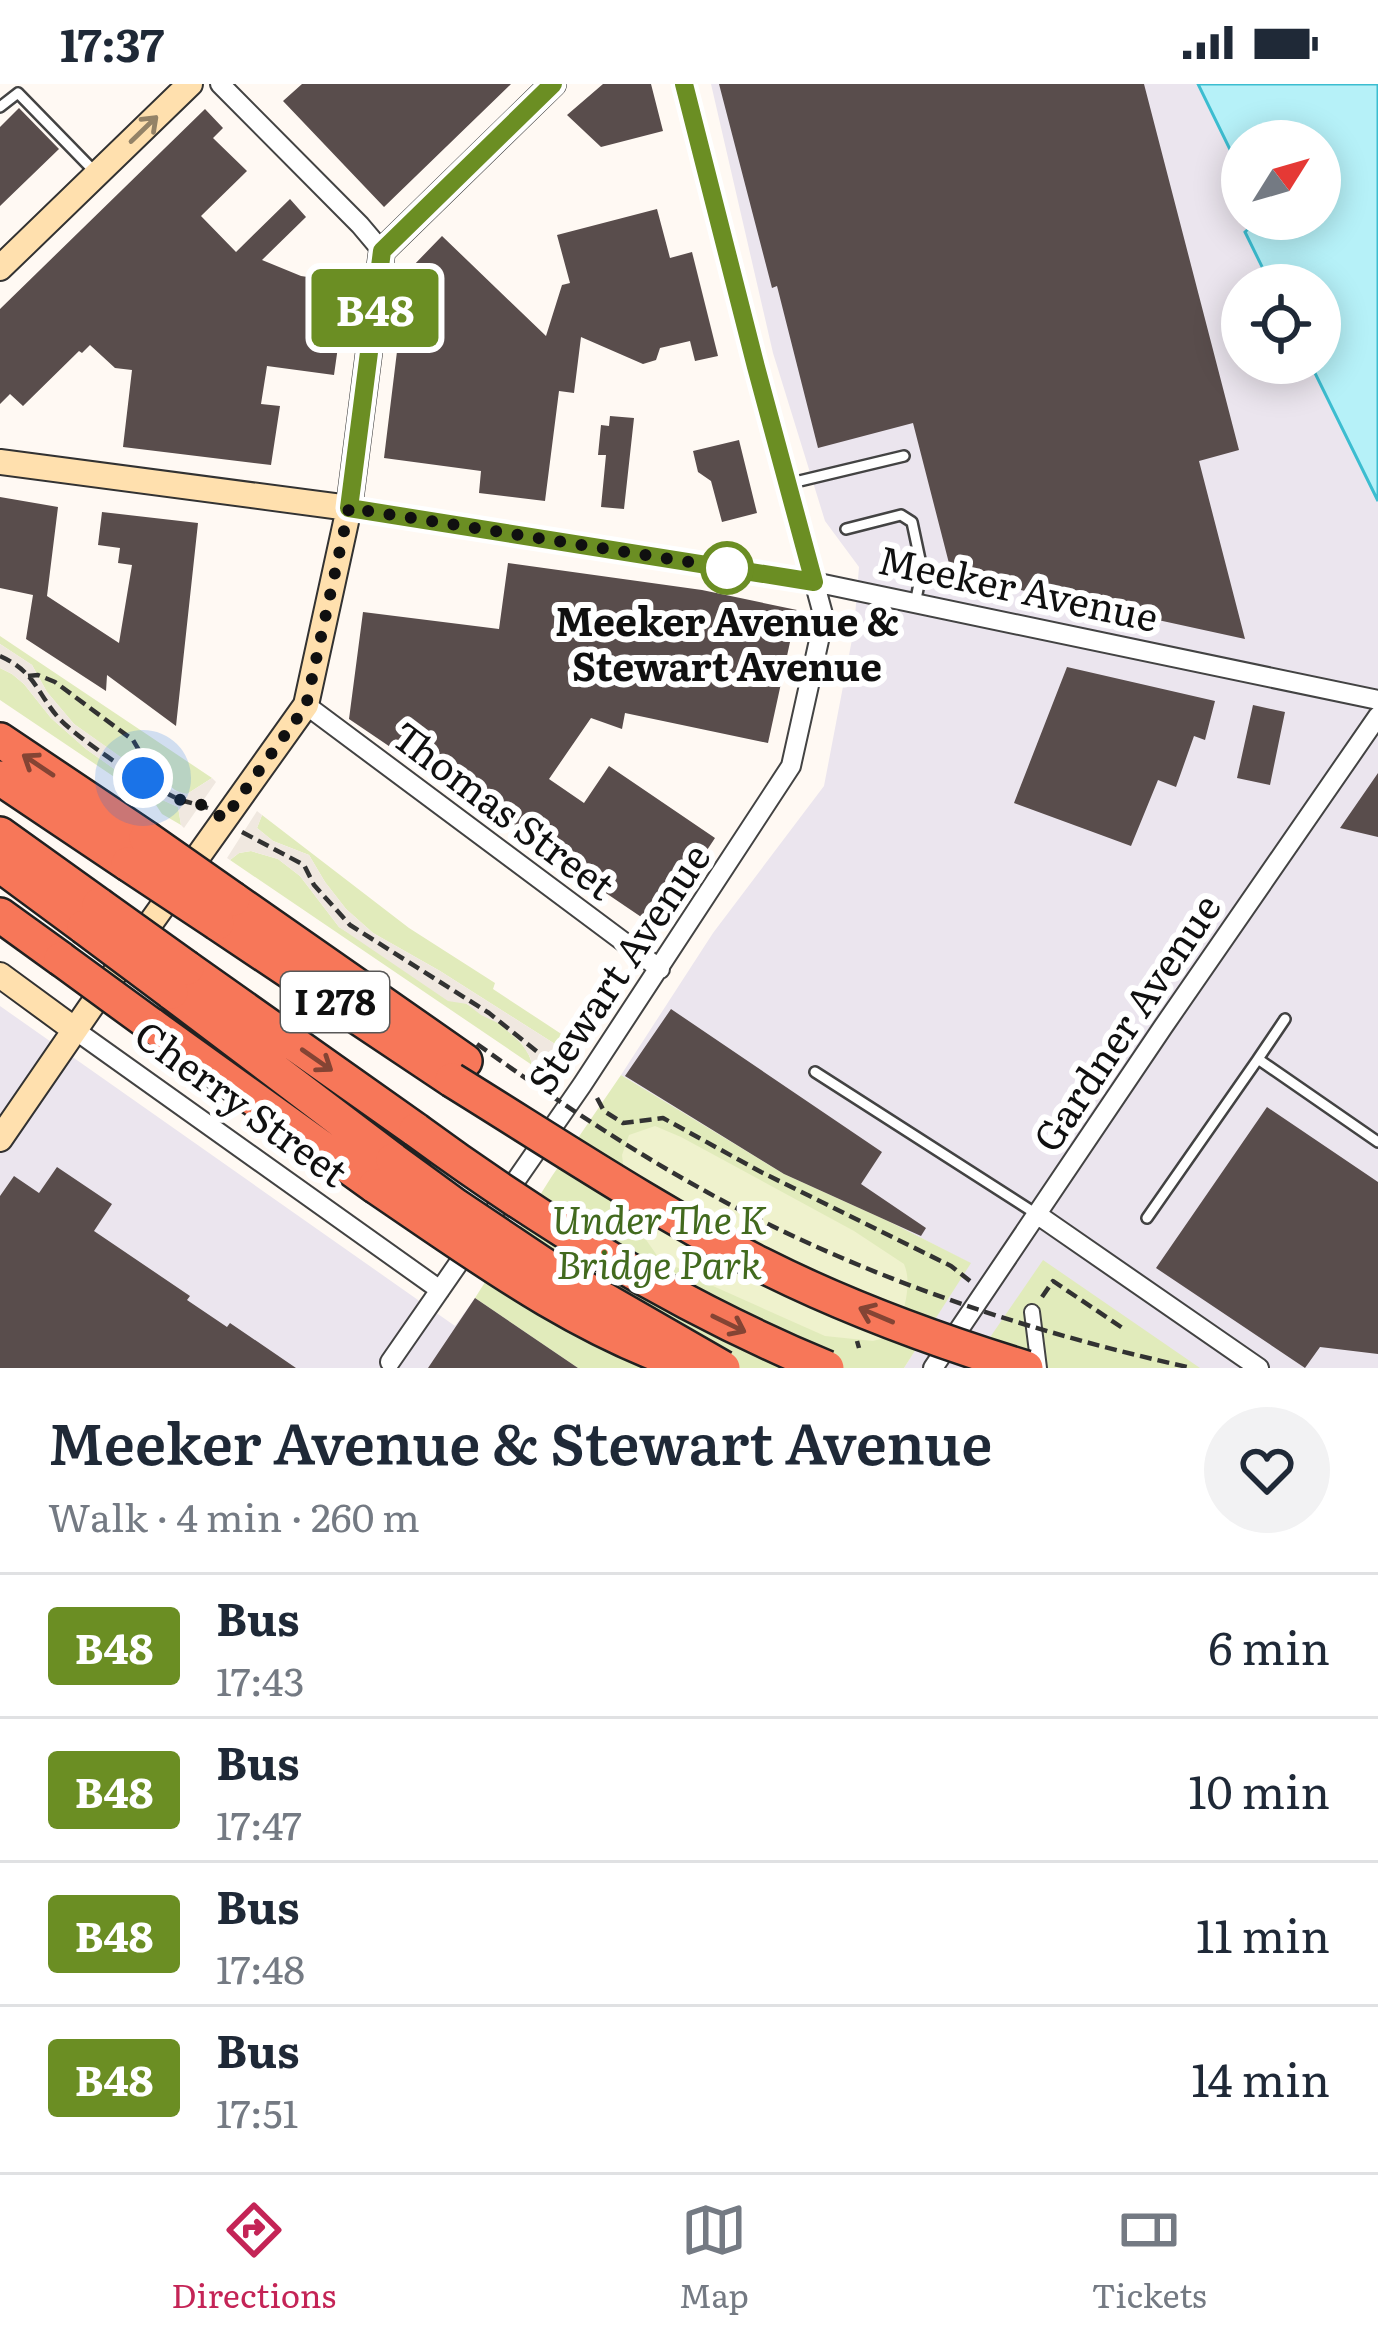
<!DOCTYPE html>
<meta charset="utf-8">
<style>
body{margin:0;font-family:Literata,serif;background:#f2f2f3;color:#1f2937;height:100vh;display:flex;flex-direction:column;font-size:45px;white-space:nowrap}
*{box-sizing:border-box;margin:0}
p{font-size:39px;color:#747a83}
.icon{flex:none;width:66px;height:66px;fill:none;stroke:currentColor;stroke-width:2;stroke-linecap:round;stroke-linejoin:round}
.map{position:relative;height:1284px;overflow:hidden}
.panel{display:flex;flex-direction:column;background:#fff;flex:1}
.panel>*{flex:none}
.badge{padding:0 24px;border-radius:9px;font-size:42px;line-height:78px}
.needle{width:78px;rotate:53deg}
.fabs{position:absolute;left:1221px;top:36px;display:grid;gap:24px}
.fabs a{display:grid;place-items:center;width:120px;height:120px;border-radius:50%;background:#fff;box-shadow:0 6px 30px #0003;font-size:60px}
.you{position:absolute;width:60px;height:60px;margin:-30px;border:9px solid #fff;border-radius:50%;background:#1a73e8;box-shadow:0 0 0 18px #1a73e833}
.map>.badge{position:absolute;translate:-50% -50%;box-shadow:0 0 0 6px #fff}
.round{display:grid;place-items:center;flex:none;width:126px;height:126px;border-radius:63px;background:#f2f2f3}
.headline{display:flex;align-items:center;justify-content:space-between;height:204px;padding:0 48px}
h1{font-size:57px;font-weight:600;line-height:90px}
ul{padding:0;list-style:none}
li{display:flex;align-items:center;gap:36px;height:144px;padding:0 48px;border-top:3px solid #e0e1e3}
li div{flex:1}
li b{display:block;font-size:45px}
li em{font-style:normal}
li .badge{min-width:132px;font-weight:700;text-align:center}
.status{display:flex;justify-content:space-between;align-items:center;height:84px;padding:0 60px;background:#fff;direction:ltr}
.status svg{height:33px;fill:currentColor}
.menu{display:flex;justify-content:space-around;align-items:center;height:168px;border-top:3px solid #e0e1e3;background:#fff;font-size:33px;color:#747a83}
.menu a{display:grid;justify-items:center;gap:6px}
.menu .current{color:#c42456}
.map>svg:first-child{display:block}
</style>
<div class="status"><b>17:37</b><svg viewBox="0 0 49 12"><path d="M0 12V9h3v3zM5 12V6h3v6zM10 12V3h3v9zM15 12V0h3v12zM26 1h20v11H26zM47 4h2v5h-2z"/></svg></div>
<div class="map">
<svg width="1378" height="1284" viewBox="0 0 1378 1284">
<rect width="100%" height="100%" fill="#fff9f3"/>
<path fill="#ebe5ee" d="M711 0H1198L1242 90V135H1259L1245 148 1271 201H1242V279H1310L1378 417V1284H904L970 1179 888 1137 784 1090 621 991 713 849 824 702 854 545 859 483 825 437 773 269Z
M0 922 455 1242 475 1214 578 1284H0Z"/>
<path fill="#e1ebbb" d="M0 552 212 694 187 710C169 707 170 699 159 688 152 682 142 678 134 673L126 677 74 640 47 608 32 581 0 560Z
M0 584 12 590 24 600 51 634 86 665 151 711 178 723 181 741 162 730 156 721 0 616Z
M262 731 409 844 495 899 493 905 575 959 564 963 555 960 440 887 373 849 346 825 325 798 309 771 273 757 257 744Z
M251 767 278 775 300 792 339 843 500 940C513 952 529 963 532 981L230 776 239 769Z
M621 991 784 1090 888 1137 971 1179 904 1284H578L475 1214 552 1092Z
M1043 1176 1200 1284H969Z"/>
<path fill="#eff2cd" d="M655 1042 681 1053 854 1147 904 1180C913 1201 903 1230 895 1251L873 1257 825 1252 704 1198 658 1173 629 1131 622 1071 629 1051Z"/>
<path fill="#f0e8e0" d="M0 560 32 581 47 608 74 640 125 676 134 673 161 690 172 706 187 710 212 694 216 698 184 744 181 741 178 723 151 711 86 665 51 634 24 600 12 590 0 584Z
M257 727 262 731 257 744 273 757 309 771 325 798 346 825 373 849 440 887 555 960 564 963 575 959 553 996 532 981 530 973 522 960 500 940 481 931 467 920 448 917 339 843 300 792 278 775 251 767 239 769 230 776 227 774Z"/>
<path fill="#b6f1f8" stroke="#3cbdd0" stroke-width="3" d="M1198 0H1378V417L1310 279H1320V201H1271L1245 148 1259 135H1320V57H1242V90Z"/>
<path fill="#594d4c" d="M302 0H511L384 123 283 17Z
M603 0H651L663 47 601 63 567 31Z
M719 0H1144L1239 366 1199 377 1245 555 952 491 913 339 818 364 777 202 772 204Z
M19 24 59 65 0 122V43Z
M205 25 223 44 213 54 247 87 201 132 236 168 290 115 306 133 262 176 301 192 347 199 334 291 267 282 261 320 280 322 271 381 123 363 132 286 115 284 90 261 82 269 79 267 23 322 10 310 0 320V225Z
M657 125 670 174 692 168 718 272 695 277 690 257 660 264 656 276 643 280 581 253 574 309 559 307 545 417 479 409 481 387 384 374 399 251 410 185 442 152 546 252 562 201 570 199 557 151Z
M610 332 634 334 624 425 601 423 606 371H598L601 341 609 342Z
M739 356 757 429 722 438 711 397 698 388 693 367Z
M0 413 58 423 47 512 119 559 132 481 118 479 120 464 98 461 102 428 198 439 176 642 107 591 106 607 26 555 33 511 0 504Z
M508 479 702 506 797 526 768 659 625 629 622 645 591 634 549 695 584 719 609 682 715 754 656 843 349 635 363 528 499 545Z
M1067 583 1215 617 1205 656 1194 652 1176 703 1158 696 1131 762 1014 719Z
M1253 621 1285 628 1270 701 1237 694Z
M1378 689V753L1340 744Z
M671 925 882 1068 861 1100 926 1144 921 1152 784 1090 625 992Z
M1267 1023 1378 1098V1270L1320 1263 1305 1284 1156 1184Z
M57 1083 112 1120 94 1147 190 1212 187 1216 227 1243 230 1239 296 1284H0V1112L14 1092 39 1109Z
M475 1214 578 1284H428Z"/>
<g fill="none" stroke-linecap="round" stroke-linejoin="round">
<g stroke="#434343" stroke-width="14">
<path id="service" d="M0 23 18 9 93 86
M787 400 904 372
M846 445 901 431 912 438 922 485 915 520
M1285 935 1258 975 1378 1058
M815 988 1038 1131
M1147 1134 1258 975"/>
</g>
<g stroke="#434343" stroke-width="18">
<path id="pedestrian" d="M1032 1228 1039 1284"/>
</g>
<g stroke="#434343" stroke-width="22">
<path id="minor" d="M220 0 360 141 382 167
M349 424 814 498 1378 616
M306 621 660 885
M75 946 440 1206
M1038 1131 1259 1284
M390 1278 582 1001 791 682 824 534 756 283 684 0
M933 1284 1163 943 1378 632"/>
</g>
<g stroke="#323232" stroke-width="28">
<path id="secondary" d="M0 184 190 0
M0 378 349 424
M0 891 75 946
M0 1055 90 924 306 621 349 424 382 167 553 0"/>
</g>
<g stroke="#212121" stroke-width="38">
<path id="motorway" d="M0 656 146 754
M0 694 128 780
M0 750 99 821
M0 781 84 843
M233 815 465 977
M0 831 61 875
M217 839 452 996
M187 884 416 1046
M171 908 393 1076
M150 940 375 1102"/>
</g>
<path stroke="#323232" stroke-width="4.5" stroke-dasharray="12 6" stroke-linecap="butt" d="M0 572C35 588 36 607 57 632 74 653 156 707 181 716 190 719 200 721 208 724
M28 592 38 591 55 598 133 656 143 673 146 695
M242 748 304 781 314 801 350 841 489 929 565 990
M597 1014 604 1027 623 1039 663 1034 761 1088 951 1182 970 1197
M1042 1213 1053 1197 1124 1245
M857 1257 859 1264"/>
<use href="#service" stroke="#fff" stroke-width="9"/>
<use href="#pedestrian" stroke="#fff" stroke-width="14"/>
<use href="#minor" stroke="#fff" stroke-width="18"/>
<use href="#secondary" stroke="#ffe0ae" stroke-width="24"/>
<use href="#motorway" stroke="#f77759" stroke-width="33"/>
<g stroke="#212121" stroke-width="38" stroke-linecap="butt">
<path id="motorway-bridge" d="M146 754 233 815
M128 780 217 839
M99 821 187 884
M84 843 171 908
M61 875 150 940
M452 996C554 1059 654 1126 760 1180 845 1223 935 1256 1026 1284
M416 1046C544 1140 679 1223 827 1284
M393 1076 456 1122 544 1181 723 1284
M375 1102C474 1169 576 1245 690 1282"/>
</g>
<path stroke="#323232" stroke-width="4.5" stroke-dasharray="12 6" stroke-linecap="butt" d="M477 960C564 1022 654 1082 750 1131 890 1202 1038 1250 1192 1284"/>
<use href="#motorway-bridge" stroke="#f77759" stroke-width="33"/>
</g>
<defs><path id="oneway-shaft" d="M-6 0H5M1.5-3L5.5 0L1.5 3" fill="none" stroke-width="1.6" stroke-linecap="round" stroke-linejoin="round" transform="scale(3)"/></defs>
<use stroke="#938267" href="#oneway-shaft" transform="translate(144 45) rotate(-44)"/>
<g stroke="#844434">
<use href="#oneway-shaft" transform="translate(38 681) rotate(-146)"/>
<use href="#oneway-shaft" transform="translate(317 976) rotate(35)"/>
<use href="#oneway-shaft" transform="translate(876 1231) rotate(-157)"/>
<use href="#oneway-shaft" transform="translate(729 1240) rotate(26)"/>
</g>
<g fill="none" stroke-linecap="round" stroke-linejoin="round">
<g stroke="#fff" stroke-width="27">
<path id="line" d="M553 0 382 167 349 424 814 498 756 283 684 0"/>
</g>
<use href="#line" stroke="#6b8e23" stroke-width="18"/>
<path stroke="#101010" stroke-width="12" stroke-dasharray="0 21.6" d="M143 694 177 715 206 722 224 735 306 622 349 424 727 484"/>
</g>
<circle fill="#fff" stroke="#6b8e23" stroke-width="6" cx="727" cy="484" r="24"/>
<g text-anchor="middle" stroke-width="12" stroke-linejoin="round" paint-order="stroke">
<rect fill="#fff" stroke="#585858" stroke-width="3" x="281" y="888" width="108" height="60" rx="9"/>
<g font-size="36" font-weight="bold" fill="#101010">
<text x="335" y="931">I 278</text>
</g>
<g font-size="39" fill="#101010" stroke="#fff">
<text transform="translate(1018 505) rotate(12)" y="14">Meeker Avenue</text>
<text transform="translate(503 727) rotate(37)" y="14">Thomas Street</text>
<text transform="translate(619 885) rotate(-56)" y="14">Stewart Avenue</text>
<text transform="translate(1127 939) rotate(-56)" y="14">Gardner Avenue</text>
<text transform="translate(241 1020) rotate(36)" y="14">Cherry Street</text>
</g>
<g font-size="39" font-weight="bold" fill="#101010" stroke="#fff">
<text x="727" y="552">Meeker Avenue &amp;<tspan x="727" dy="45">Stewart Avenue</tspan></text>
</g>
<g font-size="39" font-style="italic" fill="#426a1e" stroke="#fff">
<text x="659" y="1150">Under The K<tspan x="659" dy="45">Bridge Park</tspan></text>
</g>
</g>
</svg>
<div class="fabs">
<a><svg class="needle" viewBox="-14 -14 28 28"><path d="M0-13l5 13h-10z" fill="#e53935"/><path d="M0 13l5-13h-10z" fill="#747a83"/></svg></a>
<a><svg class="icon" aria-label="locate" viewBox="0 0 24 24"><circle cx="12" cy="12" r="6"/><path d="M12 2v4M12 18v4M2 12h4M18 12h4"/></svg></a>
</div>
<div class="you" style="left:143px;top:694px"></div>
<b class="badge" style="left:375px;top:224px;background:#6b8e23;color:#fff">B48</b>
</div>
<section class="panel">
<div class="headline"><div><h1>Meeker Avenue &amp; Stewart Avenue</h1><p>Walk · 4 min · 260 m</p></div><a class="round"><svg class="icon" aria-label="heart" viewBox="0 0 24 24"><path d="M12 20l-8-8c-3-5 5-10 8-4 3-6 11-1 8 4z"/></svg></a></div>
<ul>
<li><span class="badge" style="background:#6b8e23;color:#fff">B48</span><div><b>Bus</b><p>17:43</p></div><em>6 min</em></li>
<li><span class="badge" style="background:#6b8e23;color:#fff">B48</span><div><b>Bus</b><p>17:47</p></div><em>10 min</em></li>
<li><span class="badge" style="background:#6b8e23;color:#fff">B48</span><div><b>Bus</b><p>17:48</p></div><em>11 min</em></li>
<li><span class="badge" style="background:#6b8e23;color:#fff">B48</span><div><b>Bus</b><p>17:51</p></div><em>14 min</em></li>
</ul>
</section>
<nav class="menu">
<a class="current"><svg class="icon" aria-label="directions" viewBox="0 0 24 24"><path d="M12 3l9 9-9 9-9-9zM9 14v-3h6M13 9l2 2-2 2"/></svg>Directions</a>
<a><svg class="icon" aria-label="map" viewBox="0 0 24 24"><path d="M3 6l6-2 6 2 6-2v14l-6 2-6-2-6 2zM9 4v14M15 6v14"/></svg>Map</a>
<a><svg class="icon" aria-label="tickets" viewBox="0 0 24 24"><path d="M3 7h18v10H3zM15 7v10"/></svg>Tickets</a>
</nav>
